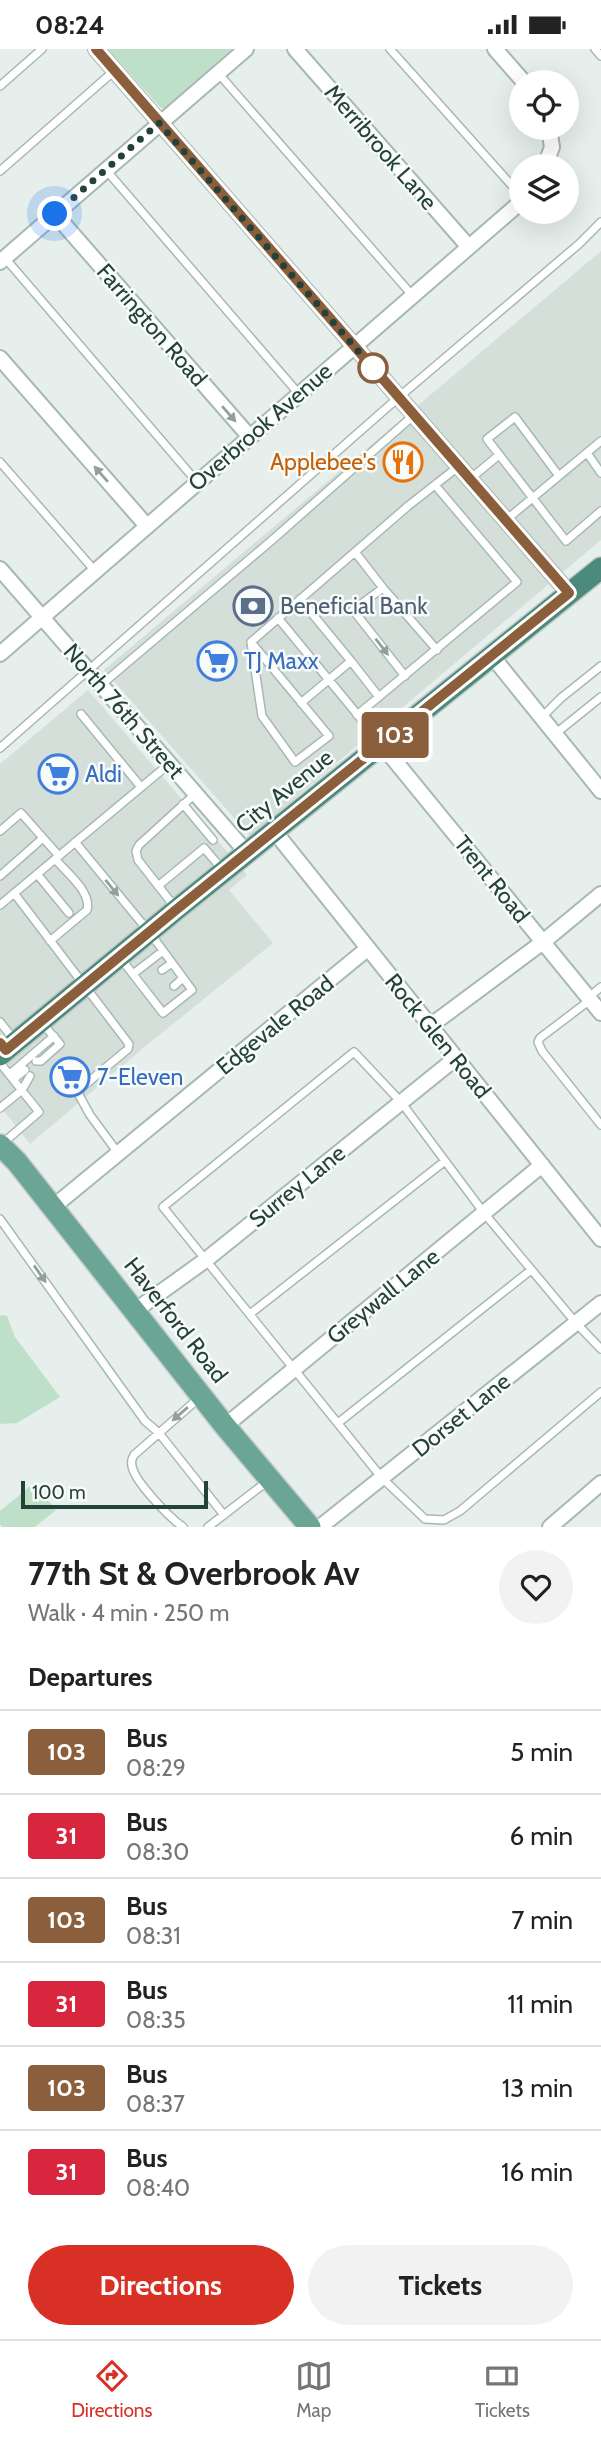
<!DOCTYPE html>
<meta charset="utf-8">
<style>
body{margin:0;font-family:Cabin,sans-serif;background:#f2f2f2;color:#222;height:100vh;display:flex;flex-direction:column;font-size:26px;white-space:nowrap}
*{box-sizing:border-box;margin:0}
p{font-size:23px;color:#767676}
.icon{flex:none;width:38px;height:38px;fill:none;stroke:currentColor;stroke-width:2;stroke-linecap:round;stroke-linejoin:round}
.map{position:relative;height:1478px;overflow:hidden}
.side{display:flex;flex-direction:column;background:#fff;flex:1}
.side>*{flex:none}
.badge{padding:0 14px;border-radius:5px;font-size:24px;line-height:46px}
.tools{position:absolute;left:509px;top:21px;display:grid;gap:14px}
.tools a{display:grid;place-items:center;width:70px;height:70px;border-radius:50%;background:#fff;box-shadow:0 7px 28px #0002;font-size:35px}
.scale{position:absolute;left:21px;bottom:18px;width:187px;box-sizing:border-box;padding-left:7px;border:4px solid #24423a;border-top:0;font-size:19px;line-height:24px;white-space:nowrap;color:#24423a;-webkit-text-stroke:5px #f7fbf9;paint-order:stroke}
.you{position:absolute;width:35px;height:35px;margin:-18px;border:5px solid #fff;border-radius:50%;background:#1a73e8;box-shadow:0 0 0 10px #1a73e833}
.map>.badge{position:absolute;translate:-50% -50%;box-shadow:0 0 0 4px #fff}
h2{padding:0 28px;font-size:26px;line-height:63px}
.round{display:grid;place-items:center;flex:none;width:74px;height:74px;border-radius:37px;background:#f2f2f2}
.summary{display:flex;align-items:center;justify-content:space-between;height:119px;padding:0 28px}
h1{font-size:33px;font-weight:800;line-height:52px}
.action{display:flex;gap:14px;margin-top:auto;padding:14px 28px}
.action a{flex:1;height:80px;border-radius:42px;background:#d93025;color:#fff;font-size:28px;font-weight:800;line-height:80px;text-align:center}
.action a+a{background:#f2f2f2;color:#222}
ul{padding:0;list-style:none}
li{display:flex;align-items:center;gap:21px;height:84px;padding:0 28px;border-top:2px solid #e0e0e0}
li div{flex:1}
li b{display:block;font-size:26px}
li em{font-style:normal}
li .badge{min-width:77px;font-weight:700;text-align:center}
.status{display:flex;justify-content:space-between;align-items:center;height:49px;padding:0 35px;background:#fff;direction:ltr}
.status svg{height:19px;fill:currentColor}
.tab-bar{display:flex;justify-content:space-around;align-items:center;height:98px;border-top:2px solid #e0e0e0;background:#fff;font-size:19px;color:#767676}
.tab-bar a{display:grid;justify-items:center;gap:4px}
.tab-bar .on{color:#d93025}
.map>svg:first-child{display:block}
</style>
<div class="status"><b>08:24</b><svg viewBox="0 0 49 12"><path d="M0 12V9h3v3zM5 12V6h3v6zM10 12V3h3v9zM15 12V0h3v12zM26 1h20v11H26zM47 4h2v5h-2z"/></svg></div>
<div class="map">
<svg width="601" height="1478" viewBox="0 0 601 1478">
<rect width="100%" height="100%" fill="#e6efeb"/>
<path fill="#d4dfda" d="M601 202V491L250 787 104 621Z
M88 641 247 826 229 841 273 894 147 996 30 1095 0 1057V715Z"/>
<path fill="#bfe0c8" d="M108 0H232L165 59H161Z
M3 1266 7 1267 15 1288 60 1348 17 1374 0 1375V1267Z
M34 1434 56 1461 35 1478H2L0 1475V1462Z"/>
<g fill="none" stroke-linecap="round" stroke-linejoin="round">
<g stroke="#a8b8b2" stroke-width="10">
<path id="service" d="M390 0 522 148
M595 0 601 7
M218 24 412 246
M0 37 42 0
M106 121 299 345
M0 122 114 22
M5 209 197 433
M587 404 601 424
M0 413 95 522
M559 427 515 368 487 390 566 492 601 462
M470 430 499 406
M506 471 601 392
M355 503 383 539
M300 550 351 612 301 654
M278 569 380 693
M251 593 329 687 295 713 262 667 251 593 408 457 459 417
M351 612 379 648
M405 627 353 561 383 539 437 601
M101 636 271 492 414 366
M81 665 141 738
M357 666 517 533 435 436
M542 668 561 649 601 617
M555 685 601 648
M0 699 399 348 579 195 601 173
M183 755 213 791
M0 782 21 764 59 807
M75 793 150 884 192 941 163 964 122 911
M37 825 69 864
M0 827 43 789
M158 837 204 799 222 820
M14 844 129 995 128 1000 80 1040 79 1046 90 1066 118 1104
M0 856 169 715
M174 857 138 811 136 802 139 796 195 745
M50 892 87 861C92 843 66 823 55 810
M162 921 172 914
M133 925 163 902
M174 937 183 929
M588 949 601 938
M590 951 540 989 538 993 542 1002 601 1076
M0 973 15 992
M36 1012H41L60 995 42 974
M0 1014 39 1063 3 1094
M10 1025 54 987
M14 1030 25 1021
M0 1059 22 1041 30 1027
M0 1170 145 1372 159 1384 224 1466
M250 1265 445 1112
M601 1300 576 1274 484 1164 401 1053 354 1003 163 1158 382 1429 425 1470 444 1471 460 1462 601 1343
M338 1374 531 1221
M183 1478C170 1469 134 1432 132 1417 131 1412 132 1410 134 1406L199 1349
M208 1478 269 1431"/>
</g>
<g stroke="#a8b8b2" stroke-width="18">
<path id="minor" d="M96 0 569 544
M295 0 468 197
M495 0 524 33
M545 117 552 98 549 79
M55 165 249 387
M0 213 246 0
M0 309 146 476
M0 520 248 805
M0 605 522 152
M492 607 601 742
M382 696 601 964
M275 783 601 1190
M430 977 543 893 601 845
M53 1158 367 900
M136 1261 207 1210 456 1009
M225 1377 542 1116
M320 1478 601 1254
M550 1478 601 1434"/>
</g>
<g stroke="#c2cac8" stroke-width="24">
<path id="primary" d="M0 1096 17 1113 225 1377 310 1478"/>
</g>
<g stroke="#c2cac8" stroke-width="24">
<path id="trunk" d="M0 1006 177 860 601 519"/>
</g>
<use href="#service" stroke="#fff" stroke-width="7"/>
<use href="#minor" stroke="#fff" stroke-width="14"/>
<use href="#primary" stroke="#6aa596" stroke-width="21"/>
<use href="#trunk" stroke="#4c8a7c" stroke-width="21"/>
</g>
<defs><path id="oneway-solid" d="M-6-.8H1V-3.2L6.5 0L1 3.2V.8H-6Z" transform="scale(1.75)"/></defs>
<g fill="#92a09c">
<use href="#oneway-solid" transform="translate(229 365) rotate(49)"/>
<use href="#oneway-solid" transform="translate(101 425) rotate(-131)"/>
<use href="#oneway-solid" transform="translate(382 598) rotate(52)"/>
<use href="#oneway-solid" transform="translate(112 839) rotate(51)"/>
<use href="#oneway-solid" transform="translate(40 1225) rotate(55)"/>
<use href="#oneway-solid" transform="translate(180 1365) rotate(139)"/>
</g>
<g fill="none" stroke-linecap="round" stroke-linejoin="round">
<g stroke="#fff" stroke-width="16">
<path id="line" d="M0 994 6 1001 177 860 569 544 96 0"/>
</g>
<use href="#line" stroke="#8b5e3c" stroke-width="10"/>
<path stroke="#24423a" stroke-width="7" stroke-dasharray="0 12.6" d="M55 165 159 74 373 319"/>
</g>
<defs>
<g id="restaurant-ring" transform="scale(2.0125)"><circle r="9.5" fill="#f7fbf9" stroke="#e8710a" stroke-width="1.5"/><path d="M-5-6h1v4h1v-4h1v4h1v-4h1v5L-1.5 .5V6h-2V.5L-5-1ZM5-6V6H3V1.5H1.5Q1.5-4 5-6Z" fill="#e8710a"/></g>
<g id="bank-ring" transform="scale(2.0125)"><circle r="9.5" fill="#f7fbf9" stroke="#5c6f8a" stroke-width="1.5"/><path d="M-6-4H6V4H-6ZM0-2.3a2.3 2.3 0 1 0 0 4.6a2.3 2.3 0 1 0 0-4.6Z" fill="#5c6f8a"/></g>
<g id="supermarket-ring" transform="scale(2.0125)"><circle r="9.5" fill="#f7fbf9" stroke="#3f7fe0" stroke-width="1.5"/><path d="M-6-5.5h2.5l.6 2H6L4.5 2H-2.5L-4.4-4H-6ZM-1.5 3.2a1.3 1.3 0 1 0 .1 0ZM3 3.2a1.3 1.3 0 1 0 .1 0Z" fill="#3f7fe0"/></g>
</defs>
<g fill-rule="evenodd">
<use href="#restaurant-ring" x="403" y="413"/>
<use href="#bank-ring" x="253" y="557"/>
<use href="#supermarket-ring" x="217" y="612"/>
<use href="#supermarket-ring" x="58" y="725"/>
<use href="#supermarket-ring" x="70" y="1028"/>
</g>
<circle fill="#fff" stroke="#8b5e3c" stroke-width="3.5" cx="373" cy="319" r="14"/>
<g text-anchor="middle" stroke-width="5" stroke-linejoin="round" paint-order="stroke">
<g font-size="23" fill="#24423a" stroke="#f7fbf9">
<text transform="translate(381 98) rotate(49)" y="8">Merribrook Lane</text>
<text transform="translate(152 276) rotate(49)" y="8">Farrington Road</text>
<text transform="translate(260 378) rotate(-41)" y="8">Overbrook Avenue</text>
<text transform="translate(124 662) rotate(49)" y="8">North 76th Street</text>
<text transform="translate(284 742) rotate(-39)" y="8">City Avenue</text>
<text transform="translate(492 830) rotate(51)" y="8">Trent Road</text>
<text transform="translate(275 976) rotate(-39)" y="8">Edgevale Road</text>
<text transform="translate(438 987) rotate(51)" y="8">Rock Glen Road</text>
<text transform="translate(297 1137) rotate(-39)" y="8">Surrey Lane</text>
<text transform="translate(383 1247) rotate(-39)" y="8">Greywall Lane</text>
<text transform="translate(176 1271) rotate(52)" y="8">Haverford Road</text>
<text transform="translate(461 1366) rotate(-39)" y="8">Dorset Lane</text>
</g>
<g font-size="23" fill="#c56008" stroke="#f7fbf9" text-anchor="end">
<text x="376" y="421">Applebee's</text>
</g>
<g font-size="23" fill="#4e5e75" stroke="#f7fbf9" text-anchor="start">
<text x="280" y="565">Beneficial Bank</text>
</g>
<g font-size="23" fill="#366cbe" stroke="#f7fbf9" text-anchor="start">
<text x="244" y="620">TJ Maxx</text>
<text x="85" y="733">Aldi</text>
<text x="97" y="1036">7-Eleven</text>
</g>
</g>
</svg>
<div class="tools">
<a><svg class="icon" aria-label="locate" viewBox="0 0 24 24"><circle cx="12" cy="12" r="6"/><path d="M12 2v4M12 18v4M2 12h4M18 12h4"/></svg></a>
<a><svg class="icon" aria-label="layers" viewBox="0 0 24 24"><path d="M12 4l9 5-9 5-9-5zM3 14l9 5 9-5"/></svg></a>
</div>
<div class="scale">100 m</div>
<div class="you" style="left:55px;top:165px"></div>
<b class="badge" style="left:395px;top:686px;background:#8b5e3c;color:#fff">103</b>
</div>
<section class="side">
<div class="summary"><div><h1>77th St &amp; Overbrook Av</h1><p>Walk · 4 min · 250 m</p></div><a class="round"><svg class="icon" aria-label="heart" viewBox="0 0 24 24"><path d="M12 20l-8-8c-3-5 5-10 8-4 3-6 11-1 8 4z"/></svg></a></div>
<h2>Departures</h2>
<ul>
<li><span class="badge" style="background:#8b5e3c;color:#fff">103</span><div><b>Bus</b><p>08:29</p></div><em>5 min</em></li>
<li><span class="badge" style="background:#d7263d;color:#fff">31</span><div><b>Bus</b><p>08:30</p></div><em>6 min</em></li>
<li><span class="badge" style="background:#8b5e3c;color:#fff">103</span><div><b>Bus</b><p>08:31</p></div><em>7 min</em></li>
<li><span class="badge" style="background:#d7263d;color:#fff">31</span><div><b>Bus</b><p>08:35</p></div><em>11 min</em></li>
<li><span class="badge" style="background:#8b5e3c;color:#fff">103</span><div><b>Bus</b><p>08:37</p></div><em>13 min</em></li>
<li><span class="badge" style="background:#d7263d;color:#fff">31</span><div><b>Bus</b><p>08:40</p></div><em>16 min</em></li>
</ul>
<div class="action"><a>Directions</a><a>Tickets</a></div>
</section>
<nav class="tab-bar">
<a class="on"><svg class="icon" aria-label="directions" viewBox="0 0 24 24"><path d="M12 3l9 9-9 9-9-9zM9 14v-3h6M13 9l2 2-2 2"/></svg>Directions</a>
<a><svg class="icon" aria-label="map" viewBox="0 0 24 24"><path d="M3 6l6-2 6 2 6-2v14l-6 2-6-2-6 2zM9 4v14M15 6v14"/></svg>Map</a>
<a><svg class="icon" aria-label="tickets" viewBox="0 0 24 24"><path d="M3 7h18v10H3zM15 7v10"/></svg>Tickets</a>
</nav>
